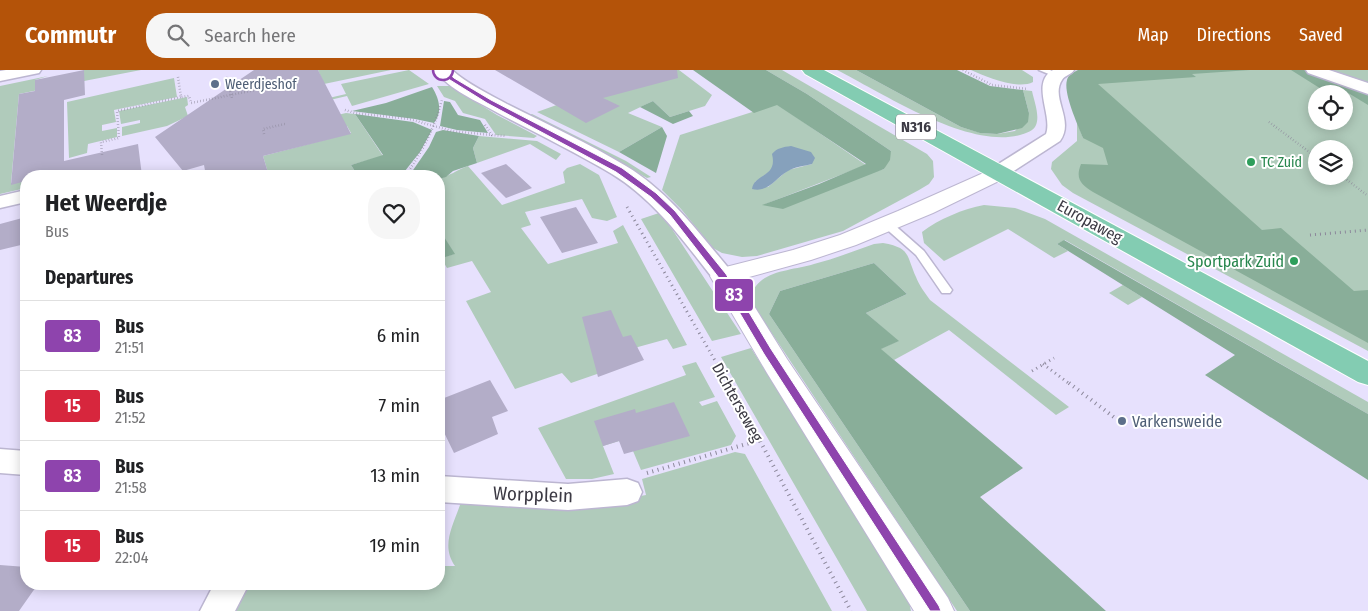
<!DOCTYPE html>
<style>
body{margin:0;font-family:"Fira Sans Condensed",sans-serif;background:#f6f6f6;color:#202124;height:100vh;display:flex;flex-direction:column;font-size:19px;white-space:nowrap}
*{box-sizing:border-box;margin:0}
p{font-size:16px;color:#757577}
.icon{flex:none;width:28px;height:28px;fill:none;stroke:currentColor;stroke-width:2;stroke-linecap:round;stroke-linejoin:round}
.map{position:relative;flex:1;overflow:hidden}
.sheet{position:absolute;left:20px;top:100px;width:425px;height:420px;display:flex;flex-direction:column;background:#fff;border-radius:20px;box-shadow:0 2px 12px #0003}
.sheet>*{flex:none}
.badge{padding:0 10px;border-radius:4px;font-size:18px;line-height:32px}
.controls{position:absolute;left:1308px;top:15px;display:grid;gap:10px}
.controls a{display:grid;place-items:center;width:45px;height:45px;border-radius:50%;background:#fff;box-shadow:0 2px 12px #0003;font-size:25px}
.map>.badge{position:absolute;translate:-50% -50%;box-shadow:0 0 0 2px #fff}
h2{padding:0 25px;font-size:19px;line-height:45px}
.round{display:grid;place-items:center;flex:none;width:52px;height:52px;border-radius:20px;background:#f6f6f6}
.summary{display:flex;align-items:center;justify-content:space-between;height:85px;padding:0 25px}
h1{font-size:24px;font-weight:700;line-height:38px}
ul{padding:0;list-style:none}
li{display:flex;align-items:center;gap:15px;height:70px;padding:0 25px;border-top:1px solid #e0e0e0}
li div{flex:1}
li b{display:block;font-size:19px}
li em{font-style:normal}
li .badge{min-width:55px;font-weight:700;text-align:center}
header{display:flex;align-items:center;gap:30px;box-sizing:border-box;height:70px;padding:0 25px;background:#b45309;color:#fff}
header strong{font-size:24px}
nav{display:flex;gap:28px;margin-inline-start:auto;font-size:18px}
.search{width:350px;height:45px;background:#f6f6f6;display:flex;align-items:center;gap:12px;box-sizing:border-box;padding:0 18px;border-radius:20px;color:#757577;font-size:19px}
.map>svg:first-child{display:block}
</style>
<header>
<strong>Commutr</strong>
<div class="search"><svg class="icon" aria-label="search" viewBox="0 0 24 24"><circle cx="10" cy="10" r="6"/><path d="M15 15l6 6"/></svg>Search here</div>
<nav><a>Map</a><a>Directions</a><a>Saved</a></nav>
</header>
<div class="map">
<svg width="1368" height="541" viewBox="0 0 1368 541">
<rect width="100%" height="100%" fill="#e7e1fd"/>
<path fill="#b0cbbb" fill-rule="evenodd" d="M84 0H141L84 11Z
M318 0H391L324 14Z
M409 0 429 14 352 36 347 26 304 36 303 34 346 24 341 14Z
M616 0H679L712 25 705 36 670 47 653 31 628 43 662 57 619 82 537 42 579 27Z
M766 0H782L927 84 933 91 934 107 929 114 919 120 843 161 757 186 742 187 722 183 713 178 681 139 662 120 680 65 777 34 866 95 763 135 884 99 891 81 807 24ZM774 93 812 94 788 100 768 117 755 112 772 100Z
M837 0H856L961 57 981 63 997 64 1015 61 1029 43 1023 20 1032 21C1034 31 1040 45 1036 55 1034 61 1026 63 1020 65 968 79 884 24 837 0Z
M971 0H1022L1033 7V12C1018 20 986 7 971 0Z
M1086 0H1368V281L1073 123 1062 115 1051 99 1052 92 1077 71V52L1083 68ZM1316 24H1344V51H1316ZM1316 79H1344V106H1316Z
M48 6 35 10V16L48 13V18L19 24 11 113 26 110V118L0 124V16Z
M174 8 177 27 114 40 116 52 102 55V61L117 58V67L88 74 87 83 69 88 67 32Z
M437 16H450L497 45 537 66 534 68 496 65 485 49 463 43 455 31 444 27Z
M187 27 188 35 185 37 188 46 167 56 122 66V57L140 53V50L121 54 119 41Z
M346 43 355 44 383 86 351 95 358 106H269L263 86 351 63 347 56 294 55Z
M532 44 626 91 651 107 647 108 615 90 528 45Z
M479 66 537 71 561 84 556 90 530 74 477 93 473 78Z
M580 94 599 105 617 147 607 151 592 148 582 129 525 142 531 155 521 158 548 194 618 173 613 161 623 155 687 275 673 279 667 269 638 277 597 304 571 313 562 303 515 319 466 231 491 222 472 191 447 198 441 188 454 184 439 159V109C449 106 457 100 468 96L502 135 565 113 563 102 567 98Z
M984 135 1015 138 1045 149 1368 332V344L1065 170 1057 174 1068 181 1054 188 1008 159 944 191 924 173 922 162C939 149 963 139 984 135Z
M659 143 672 159 741 264 712 271 641 149Z
M883 173C911 178 906 185 916 207 919 215 925 223 930 230L1069 337 1056 345 949 260 894 290 880 279 898 271 866 243 907 224 874 193 780 221 769 244 970 541H957L757 241C750 230 750 219 762 210 775 200 798 199 814 194 834 189 854 181 874 174Z
M1123 215 1142 227 1128 235 1109 223Z
M751 278 909 531 911 541H867L721 287Z
M696 292 715 327 699 332 702 336 717 331 736 366 731 375 641 400 633 381 619 371 603 376 614 404 592 409H566L538 358 686 305 682 296Z
M735 382 745 384 832 541H231L246 514H439V496H455C440 475 454 454 461 432 478 434 495 437 511 437 552 438 607 433 646 425L642 409Z"/>
<path fill="#89ae99" d="M693 0H766L807 24 891 81 890 90 884 99 783 139 762 135 819 114 866 94 777 35 754 43Z
M856 0H957L990 16 1023 20 1029 43 1028 52 1022 58 997 64 980 63 961 57Z
M1078 0H1250L1192 4 1196 7 1098 14 1262 160 1281 158 1354 221 1368 220V273L1093 122C1081 114 1075 109 1081 94L1108 95 1103 78 1083 68C1078 55 1063 23 1067 10 1068 5 1074 2 1078 0Z
M1291 0H1305L1368 22V35L1345 21 1326 22Z
M432 17C439 28 443 42 434 53L415 49 352 41 386 33Z
M444 31 450 32 458 45 480 50 488 63 457 60 440 56Z
M653 31 670 47 689 41 693 46 673 54 640 37Z
M355 44 413 52 432 60 420 82 401 106H358L351 95 383 85Z
M662 57 667 66 656 103 619 82Z
M443 60 479 66 473 78 477 93 453 101 446 107 439 109V106H409L429 77 436 62Z
M439 159 455 184 439 189Z
M1064 170 1368 344V410L1205 305 1235 285 1057 174Z
M874 193 907 224 866 243 899 271 881 279 1023 398 980 427 1106 541H970L769 244 780 221Z"/>
<path fill="#86a1bc" d="M791 76 811 82 815 88 812 94C804 96 794 97 788 101 775 108 769 123 752 119 754 103 778 108 772 84 777 78 783 77 791 76Z"/>
<path fill="#b3adc8" d="M84 0 85 25 64 30V91L138 74 142 106H26V111L11 115 19 24 35 21V10Z
M254 0H318L351 64 263 86 269 106H206L204 95 183 101 155 67Z
M495 0H677L678 8 603 28 620 36 586 53Z
M506 94 532 118 506 128 481 103Z
M576 137 598 173 562 183 540 147Z
M26 147 25 174 0 180V154Z
M611 240 623 267 631 265 644 290 598 307 582 247Z
M490 310 508 341 492 347 498 364 454 383 439 352V330Z
M674 332 690 366 624 384 619 371 603 376 594 351 635 339 636 343Z
M0 495 26 497V514H38L19 541H0Z"/>
<g fill="none" stroke-linecap="round" stroke-linejoin="round">
<g stroke="#bcb6d1" stroke-width="3">
<path id="service" d="M1039 0H1050L1060 5 1056 7Z
M887 151 891 152 924 181 952 220 950 223H942L916 185 883 156 882 154 883 152Z"/>
</g>
<g stroke="#bcb6d1" stroke-width="3">
<path id="minor" d="M6 0H41L39 3 0 11V1Z
M435 0H452C467 14 489 24 507 34 547 54 588 73 626 96 669 122 699 163 731 201L734 206 731 211 723 213 715 211C684 172 656 131 612 104 575 82 536 63 498 43 477 31 449 20 435 0Z
M1053 0H1074C1071 5 1065 5 1062 10 1050 28 1075 50 1060 71L1006 106 999 108 992 106 989 102 992 98 1046 64C1053 45 1030 13 1053 0Z
M1306 0H1329L1368 13V24L1308 3Z
M26 120V132L0 138V126Z
M0 379 26 381V405L0 403Z
M439 406 568 414 627 409 638 413 642 422 638 431 627 435 568 440 439 432Z
M214 514H249L235 541H200Z"/>
</g>
<g stroke="#bcb6d1" stroke-width="2">
<path id="tertiary" d="M999 96 1007 97 1010 102 1007 107 933 143 856 175 811 190 738 210 787 289 948 528 954 541H914L767 303 710 206 714 200 793 180 840 165 898 141Z"/>
</g>
<g stroke="#fff" stroke-width="2">
<path id="primary" d="M802 0H824L1368 291V315L1358 312 805 4Z"/>
</g>
<path stroke="#8c889b" stroke-width="2.5" stroke-dasharray="0.5 2.5" stroke-linecap="butt" d="M963 0 992 15 1028 19
M178 7 181 27 189 26 191 33 270 17
M226 7 232 28
M345 40 355 43 409 49 452 61 492 65
M1269 52 1316 87
M485 55 492 65 506 66
M264 64 263 59 285 54
M102 85 101 72 119 68 117 41 181 27
M405 106C422 82 435 58 442 29
M1342 106 1368 126"/>
<path stroke="#8c889b" stroke-width="3" stroke-dasharray="1 4" stroke-linecap="butt" d="M627 137 729 315
M1310 165 1368 160
M1043 294 1071 315
M1032 301 1054 288"/>
<path stroke="#8c889b" stroke-width="4" stroke-dasharray="1 4.5" stroke-linecap="butt" d="M729 313 851 541
M1069 313 1119 351
M647 403 760 370"/>
<use href="#service" fill="#fff" fill-rule="evenodd"/>
<use href="#minor" fill="#fff" fill-rule="evenodd"/>
<use href="#tertiary" fill="#fff" fill-rule="evenodd"/>
<use href="#primary" fill="#83ccb2" fill-rule="evenodd"/>
</g>
<path fill="#8e44ad" stroke="#fff" d="M440 0H445L454 8 491 30 622 98 656 123 675 141 726 204 771 279 939 536 941 541H930L764 284 719 208 670 145 651 127 616 102 487 33 450 10Z"/>
<circle fill="#fff" stroke="#8e44ad" stroke-width="2.5" cx="443" cy="0" r="10"/>
<g fill="#5c6f8a" stroke="#fff" stroke-width="2">
<circle cx="215" cy="14" r="5"/>
<circle cx="1122" cy="351" r="5"/>
</g>
<g fill="#2e9e5b" stroke="#fff" stroke-width="2">
<circle cx="1251" cy="92" r="5"/>
<circle cx="1294" cy="191" r="5"/>
</g>
<g text-anchor="middle" stroke-width="4" stroke-linejoin="round" paint-order="stroke">
<g font-size="14" fill="#4e5e75" stroke="#fff" text-anchor="start">
<text x="225" y="19">Weerdjeshof</text>
</g>
<g font-size="14" fill="#27864d" stroke="#fff" text-anchor="start">
<text x="1261" y="97">TC Zuid</text>
</g>
<rect fill="#fff" stroke="#76757c" stroke-width="1" x="896" y="44.5" width="40" height="25" rx="4"/>
<g font-size="15" font-weight="bold" fill="#3c3a44">
<text x="916" y="62">N316</text>
</g>
<g font-size="16" fill="#3c3a44" stroke="#fff">
<text transform="translate(1090 151) rotate(29)" y="6">Europaweg</text>
<text transform="translate(738 332) rotate(61)" y="6">Dichterseweg</text>
</g>
<g font-size="16" fill="#27864d" stroke="#fff" text-anchor="end">
<text x="1284" y="197">Sportpark Zuid</text>
</g>
<g font-size="16" fill="#4e5e75" stroke="#fff" text-anchor="start">
<text x="1132" y="357">Varkensweide</text>
</g>
<g font-size="19" fill="#3c3a44" stroke="#fff">
<text transform="translate(533 424) rotate(2)" y="7">Worpplein</text>
</g>
</g>
</svg>
<div class="controls">
<a><svg class="icon" aria-label="locate" viewBox="0 0 24 24"><circle cx="12" cy="12" r="6"/><path d="M12 2v4M12 18v4M2 12h4M18 12h4"/></svg></a>
<a><svg class="icon" aria-label="layers" viewBox="0 0 24 24"><path d="M12 4l9 5-9 5-9-5zM3 14l9 5 9-5"/></svg></a>
</div>
<b class="badge" style="left:734px;top:225px;background:#8e44ad;color:#fff">83</b>
<section class="sheet">
<div class="summary"><div><h1>Het Weerdje</h1><p>Bus</p></div><a class="round"><svg class="icon" aria-label="heart" viewBox="0 0 24 24"><path d="M12 20l-8-8c-3-5 5-10 8-4 3-6 11-1 8 4z"/></svg></a></div>
<h2>Departures</h2>
<ul>
<li><span class="badge" style="background:#8e44ad;color:#fff">83</span><div><b>Bus</b><p>21:51</p></div><em>6 min</em></li>
<li><span class="badge" style="background:#d7263d;color:#fff">15</span><div><b>Bus</b><p>21:52</p></div><em>7 min</em></li>
<li><span class="badge" style="background:#8e44ad;color:#fff">83</span><div><b>Bus</b><p>21:58</p></div><em>13 min</em></li>
<li><span class="badge" style="background:#d7263d;color:#fff">15</span><div><b>Bus</b><p>22:04</p></div><em>19 min</em></li>
</ul>
</section>
</div>
